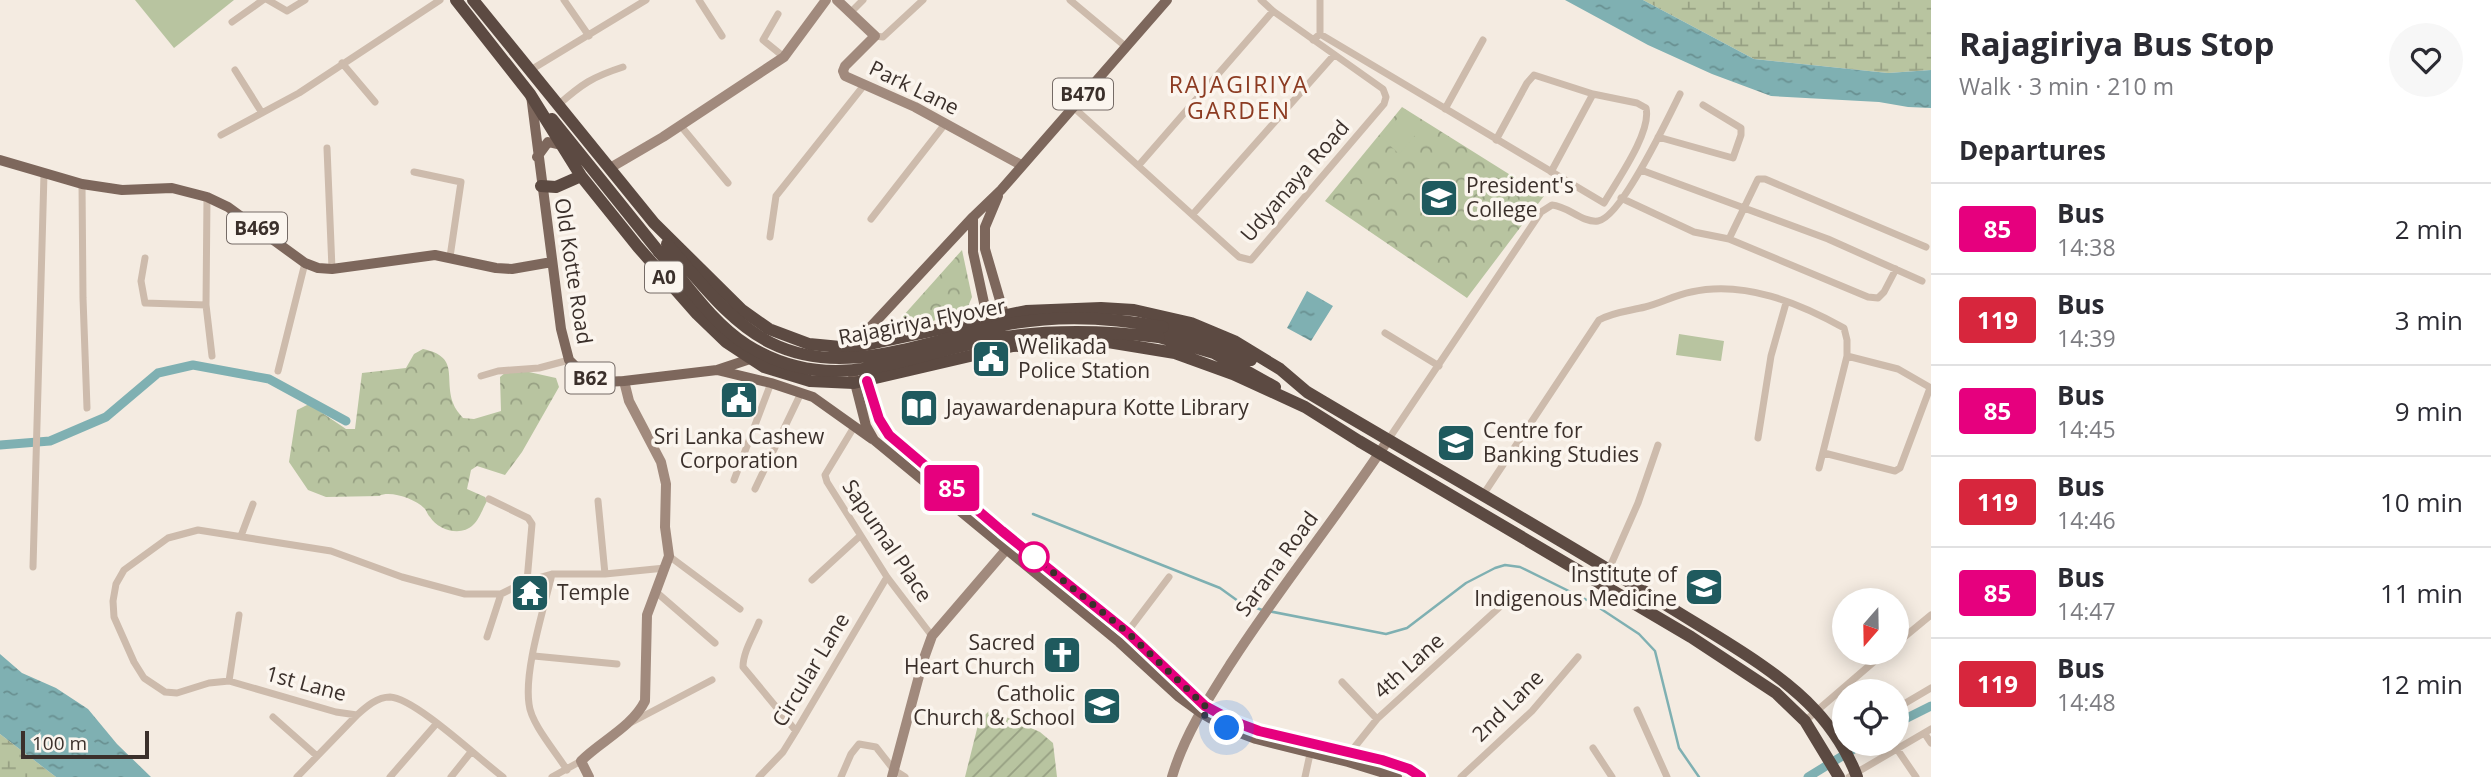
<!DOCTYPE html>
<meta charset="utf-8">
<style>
body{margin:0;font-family:"Open Sans",sans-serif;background:#f7f7f7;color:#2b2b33;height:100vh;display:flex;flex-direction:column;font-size:26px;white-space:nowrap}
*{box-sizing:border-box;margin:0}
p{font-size:23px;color:#7c7c81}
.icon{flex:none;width:38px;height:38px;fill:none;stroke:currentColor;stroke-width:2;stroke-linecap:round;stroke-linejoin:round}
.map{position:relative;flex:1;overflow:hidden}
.details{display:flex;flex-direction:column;background:#fff;width:560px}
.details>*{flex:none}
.badge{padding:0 14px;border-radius:5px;font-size:24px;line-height:46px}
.needle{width:46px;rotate:200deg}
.fabs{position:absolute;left:1832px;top:588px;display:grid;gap:14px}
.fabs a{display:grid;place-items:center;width:77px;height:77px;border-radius:50%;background:#fff;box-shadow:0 4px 18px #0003;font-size:35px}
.scale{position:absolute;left:21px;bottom:18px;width:128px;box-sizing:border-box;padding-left:7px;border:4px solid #3b302b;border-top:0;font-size:19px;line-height:24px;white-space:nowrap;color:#3b302b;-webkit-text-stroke:5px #fbf5ee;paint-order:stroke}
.you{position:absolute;width:35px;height:35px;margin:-18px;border:5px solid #fff;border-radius:50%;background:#1a73e8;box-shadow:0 0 0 10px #1a73e833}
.map>.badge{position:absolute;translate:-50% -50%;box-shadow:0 0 0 4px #fff}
h2{padding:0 28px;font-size:26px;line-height:63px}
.round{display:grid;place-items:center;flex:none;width:74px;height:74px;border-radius:37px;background:#f7f7f7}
.headline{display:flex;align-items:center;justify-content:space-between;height:119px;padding:0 28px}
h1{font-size:33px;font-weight:700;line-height:52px}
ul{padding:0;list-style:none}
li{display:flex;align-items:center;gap:21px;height:91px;padding:0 28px;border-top:2px solid #e1e1e2}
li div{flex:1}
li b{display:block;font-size:26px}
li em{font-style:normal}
li .badge{min-width:77px;font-weight:700;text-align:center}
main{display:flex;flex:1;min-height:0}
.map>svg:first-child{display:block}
</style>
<main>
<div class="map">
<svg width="1931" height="777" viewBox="0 0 1931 777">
<defs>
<pattern id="forest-crowns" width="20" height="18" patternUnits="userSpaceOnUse" patternTransform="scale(1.75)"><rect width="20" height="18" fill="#b8c4a0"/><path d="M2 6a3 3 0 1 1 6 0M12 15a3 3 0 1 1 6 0" fill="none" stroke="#97a083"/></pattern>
<pattern id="wetland-marsh" width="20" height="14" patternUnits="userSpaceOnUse" patternTransform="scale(1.75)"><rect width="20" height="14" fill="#b8c4a0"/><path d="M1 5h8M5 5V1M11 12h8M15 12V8" fill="none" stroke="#97a083"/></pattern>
<pattern id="garden-furrows" width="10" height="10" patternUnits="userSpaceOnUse" patternTransform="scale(1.75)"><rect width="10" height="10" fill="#b8c4a0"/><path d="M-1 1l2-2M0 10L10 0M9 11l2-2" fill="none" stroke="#97a083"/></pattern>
<pattern id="water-ripples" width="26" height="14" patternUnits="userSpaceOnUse" patternTransform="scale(1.75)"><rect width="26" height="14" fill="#7fb0b2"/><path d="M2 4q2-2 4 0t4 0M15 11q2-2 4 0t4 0" fill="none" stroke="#699091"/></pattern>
</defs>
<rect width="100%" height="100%" fill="#f4ebe1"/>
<path fill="url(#forest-crowns)" d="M1402 107 1544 196 1467 298 1325 201Z
M962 250 972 297 966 311 886 335Z
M423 349C460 357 444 377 453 403 455 409 459 413 463 418L474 419 501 411 500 377 511 368 556 378 559 387 522 452 505 475 477 466 471 470 467 489 485 497 487 501C483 508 479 520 473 525 461 537 438 530 430 517 428 516 426 509 424 508 415 499 390 490 379 496L326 497 308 490 289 462 297 410 309 404 346 429H355L362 373 406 368 414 354Z"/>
<path fill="url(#wetland-marsh)" d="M1643 0H1931V70L1888 73 1754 59Z
M0 734 56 777H0Z"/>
<path fill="url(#garden-furrows)" d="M990 710 1040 732 1053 743 1057 777H965L979 721Z"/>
<path fill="#b8c4a0" d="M135 0H234L174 48Z
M1405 109 1424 125 1399 154 1382 138Z
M1679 334 1724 341 1721 361 1676 355Z"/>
<path fill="url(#water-ripples)" d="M1565 0H1643L1754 59 1888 73 1931 70V108L1908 107 1879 102 1771 96 1712 74 1648 45Z
M1307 291 1333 306 1311 341 1287 328Z
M0 654 22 673 56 688 88 709 117 744 151 777H56L0 734Z"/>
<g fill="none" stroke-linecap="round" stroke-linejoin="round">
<path stroke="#7fb0b2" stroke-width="2.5" d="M1033 514 1220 588 1238 601 1262 610
M1268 611 1386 634 1407 628 1466 583 1495 568 1505 565 1520 567 1589 601 1639 634 1655 651 1679 748 1699 777"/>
<path stroke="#7fb0b2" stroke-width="9" d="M0 445 50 441 106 417 158 373 193 365 269 379 346 421
M1897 723 1931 706
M1808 777 1862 744"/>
<path stroke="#cdbbac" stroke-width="7" d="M268 0 287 11 305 0
M564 0 589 36
M699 0 722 36
M1070 0 1125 46
M1320 0V34
M851 12 863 0
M778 14 763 40 784 57
M232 22 263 0
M875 36 883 37 923 0
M1313 40 1320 34 1604 203C1616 182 1652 132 1646 108L1637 103 1593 94
M342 63 375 102
M235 70 262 113
M529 71 646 0
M558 105C582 84 592 77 623 67
M1072 106 1239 257 1251 260 1384 104 1386 97 1383 89 1273 11 1261 0
M1445 109 1483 40
M680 125 728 183
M221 135 299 93 440 0
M1658 137 1733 158 1741 135V128L1703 105
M1496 140 1527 83 1534 75 1593 94 1551 172
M327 148 332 269
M1139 165 1273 11
M1641 170 1828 239 1922 281
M414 172 461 182 450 257
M82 184 83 298 87 408
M207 197 206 305 212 356
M1621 198 1694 232 1729 239 1868 297 1878 298 1884 292 1896 269
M1193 214 1334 55
M871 219 945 124
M770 237 776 196 865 84
M1729 239 1758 179H1765L1926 247
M145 258 141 281 145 303 206 305
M1385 333 1439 366
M278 371 305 263
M481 376 498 371 539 368 569 360
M854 427 825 475 827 482 887 577 932 636
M1758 438 1771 356 1786 303
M1388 440 1541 212 1552 205C1568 206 1582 223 1598 221 1621 218 1669 116 1680 94
M1824 453 1895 471 1900 468 1930 388
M1819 468 1847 356
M734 480 771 383
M755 489 801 393
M1483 495 1599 320C1613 312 1629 311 1645 307 1661 303 1675 295 1691 292 1744 280 1799 303 1844 328L1847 340V356L1898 369 1931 388
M489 499 528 518 532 524 527 581
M598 501 605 574
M241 536 253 504
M669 556 740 609
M33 567 44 174
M1609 569 1638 503 1658 445
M552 574C544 609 524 669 529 704 531 724 556 752 567 770
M812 580 860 536
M655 591 715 643
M759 622C753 637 743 652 743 667L796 731
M1125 635 1169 577
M487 637 501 594
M1897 643 1931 615
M534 656 617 664
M229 681 239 615
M1342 682 1377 719
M1897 708 1931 688
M1637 710 1667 777
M273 717 317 756
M1805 721 1884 653
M632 722 712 680
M1925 734 1931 743
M1593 748 1612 777
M1897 749 1916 777
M1349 754 1377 719 1503 604
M297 777 357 715
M390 777 437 723
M451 777 471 752
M503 777C480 760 415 698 390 697 377 697 366 707 357 715L336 712 229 681 209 683 177 693 165 692 144 678 134 662 114 617 113 601 116 584 124 570 168 538 198 530 331 551 402 577 465 594H501L527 581 552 574H605L665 568
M552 777 581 761
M759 777 783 752 796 731 887 577
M841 777 851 754 859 744 876 747 894 770 905 777
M1305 777 1310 754
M1461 777 1532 711 1578 657
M1849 777 1931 729"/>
<path stroke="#a18a7d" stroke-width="10" d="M837 0 875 36 845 66 843 71 845 76 915 107 1021 165
M610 168 663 137 784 57 826 0
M589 777 581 761C601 741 632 727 645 701L647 615 669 556 665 527 666 484 661 462 629 401 624 381
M892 777 923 661 932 636 1011 544
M1172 777C1184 736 1208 699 1231 663 1280 587 1338 516 1388 440"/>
<path stroke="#7d675c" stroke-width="10" d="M531 95 561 329 569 360 582 373 604 382 624 381 717 370 750 359
M537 157 548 142 561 145
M0 160 82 184 122 190 172 188 207 197 228 207 305 263 318 268 332 269 435 255 496 268 512 269 552 262
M998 196 985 227V249L1006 321
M973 217V252L989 326
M851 348 973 217 1001 190 1167 0
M717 370 771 383 813 397 872 439
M864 374 879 419 889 435 1014 541 1127 632 1205 706 1235 722 1259 731 1382 760 1409 769 1421 777
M853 375 866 426 874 440 1119 642 1179 697 1201 713 1227 728 1256 739 1348 762 1397 777"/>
<path stroke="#5c4a42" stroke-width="12" d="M456 0 530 94 581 176 638 247 697 314 726 342 764 367 810 381 854 383 1013 346 1108 342 1175 353 1233 374 1305 407 1359 441 1691 637 1776 693 1805 721 1839 777
M473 0 654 223 742 310 769 329 809 344 851 348 1026 311 1101 308 1134 310 1191 323 1234 341 1280 369 1307 392C1426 463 1546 530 1663 603 1712 634 1776 668 1815 710 1832 728 1849 754 1857 777
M552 119 659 252
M541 186 556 187 581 176
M1163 327 1204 338 1251 360
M1159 337 1214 353 1275 387"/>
<path stroke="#5c4a42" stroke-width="12" d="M667 244C698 279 728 321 771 343 846 380 928 339 1004 325 1057 314 1110 317 1163 327
M659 252C686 283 712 323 747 345 836 401 913 351 1005 337 1057 329 1107 331 1159 337"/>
</g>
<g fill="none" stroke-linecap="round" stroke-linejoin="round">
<g stroke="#fff" stroke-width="16">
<path id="line" d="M867 381 879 419 889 435 1002 531 1127 632 1205 706 1235 722 1259 731 1382 760 1409 769 1421 777"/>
</g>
<use href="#line" stroke="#e6007e" stroke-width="10"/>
<path stroke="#3b302b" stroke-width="7" stroke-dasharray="0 12.6" d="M1034 557 1127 632 1205 706 1201 713 1227 728"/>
</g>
<defs>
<g id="school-square" transform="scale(2.0125)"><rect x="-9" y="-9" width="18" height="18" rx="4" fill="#1f5a5e" stroke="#fbf5ee"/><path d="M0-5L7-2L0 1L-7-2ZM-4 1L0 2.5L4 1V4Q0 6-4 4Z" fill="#fff"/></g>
<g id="civic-square" transform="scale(2.0125)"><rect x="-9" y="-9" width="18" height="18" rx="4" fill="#1f5a5e" stroke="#fbf5ee"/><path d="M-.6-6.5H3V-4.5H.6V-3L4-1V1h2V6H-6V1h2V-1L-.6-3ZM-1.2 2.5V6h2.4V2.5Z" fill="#fff"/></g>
<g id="library-square" transform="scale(2.0125)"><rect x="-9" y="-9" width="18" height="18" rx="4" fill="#1f5a5e" stroke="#fbf5ee"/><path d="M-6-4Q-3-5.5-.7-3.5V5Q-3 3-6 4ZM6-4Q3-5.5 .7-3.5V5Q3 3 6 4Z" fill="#fff"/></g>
<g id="university-square" transform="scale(2.0125)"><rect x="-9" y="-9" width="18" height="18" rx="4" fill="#1f5a5e" stroke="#fbf5ee"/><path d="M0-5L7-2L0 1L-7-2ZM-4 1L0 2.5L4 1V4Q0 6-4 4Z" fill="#fff"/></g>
<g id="temple-square" transform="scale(2.0125)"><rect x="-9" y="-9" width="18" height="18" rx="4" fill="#1f5a5e" stroke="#fbf5ee"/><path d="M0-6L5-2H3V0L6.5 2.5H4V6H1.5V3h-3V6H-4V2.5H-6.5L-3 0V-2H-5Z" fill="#fff"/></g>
<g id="church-square" transform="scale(2.0125)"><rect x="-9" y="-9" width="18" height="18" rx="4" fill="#1f5a5e" stroke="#fbf5ee"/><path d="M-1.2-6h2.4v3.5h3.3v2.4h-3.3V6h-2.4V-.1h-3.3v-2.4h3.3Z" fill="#fff"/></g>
</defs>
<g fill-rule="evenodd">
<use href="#school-square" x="1439" y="198"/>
<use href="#civic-square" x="991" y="359"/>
<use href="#civic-square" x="739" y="400"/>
<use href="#library-square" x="919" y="408"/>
<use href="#university-square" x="1456" y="443"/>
<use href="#university-square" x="1704" y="587"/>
<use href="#temple-square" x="530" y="593"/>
<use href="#church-square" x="1062" y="655"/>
<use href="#school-square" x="1102" y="706"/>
</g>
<circle fill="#fff" stroke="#e6007e" stroke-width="3.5" cx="1034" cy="557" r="14"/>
<g text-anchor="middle" stroke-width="7" stroke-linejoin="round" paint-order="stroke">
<g fill="#fbf5ee" stroke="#756b66" stroke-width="2">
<rect x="1053" y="78.5" width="60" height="31" rx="5"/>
<rect x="227" y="212.5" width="60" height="31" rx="5"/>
<rect x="645" y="261.5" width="38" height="31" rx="5"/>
<rect x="565.5" y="362.5" width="49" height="31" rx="5"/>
</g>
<g font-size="19" font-weight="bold" fill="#3b302b">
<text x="1083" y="101">B470</text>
<text x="257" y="235">B469</text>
<text x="664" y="284">A0</text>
<text x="590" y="385">B62</text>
</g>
<g font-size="21" fill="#3b302b" stroke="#fbf5ee">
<text transform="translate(914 88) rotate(26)" y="7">Park Lane</text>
<text transform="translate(1295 181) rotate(-49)" y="7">Udyanaya Road</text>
<text transform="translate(573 271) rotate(81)" y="7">Old Kotte Road</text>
<text transform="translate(922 322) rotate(-11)" y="7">Rajagiriya Flyover</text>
<text transform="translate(887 541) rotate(56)" y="7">Sapumal Place</text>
<text transform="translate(1277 564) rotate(-54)" y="7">Sarana Road</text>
<text transform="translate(1409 666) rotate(-42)" y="7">4th Lane</text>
<text transform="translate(811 670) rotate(-59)" y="7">Circular Lane</text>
<text transform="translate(306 684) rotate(15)" y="7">1st Lane</text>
<text transform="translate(1508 706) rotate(-45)" y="7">2nd Lane</text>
</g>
<g font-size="21" fill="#3b302b" stroke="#fbf5ee" text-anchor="start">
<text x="1466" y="193">President's<tspan x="1466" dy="24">College</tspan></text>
<text x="1018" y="354">Welikada<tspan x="1018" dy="24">Police Station</tspan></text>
<text x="946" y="415">Jayawardenapura Kotte Library</text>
<text x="1483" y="438">Centre for<tspan x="1483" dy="24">Banking Studies</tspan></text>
<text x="739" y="444" text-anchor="middle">Sri Lanka Cashew<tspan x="739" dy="24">Corporation</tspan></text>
<text x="1677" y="582" text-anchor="end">Institute of<tspan x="1677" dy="24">Indigenous Medicine</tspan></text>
<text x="557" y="600">Temple</text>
<text x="1035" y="650" text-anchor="end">Sacred<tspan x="1035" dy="24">Heart Church</tspan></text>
<text x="1075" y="701" text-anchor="end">Catholic<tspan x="1075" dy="24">Church &amp; School</tspan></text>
</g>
<g font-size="23" letter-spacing="2" fill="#8c3b22" stroke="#fbf5ee">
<text x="1239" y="93">RAJAGIRIYA<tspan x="1239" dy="26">GARDEN</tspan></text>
</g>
</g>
</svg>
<div class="fabs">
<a><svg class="needle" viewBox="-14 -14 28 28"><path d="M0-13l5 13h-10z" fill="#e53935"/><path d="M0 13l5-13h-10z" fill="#7c7c81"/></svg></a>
<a><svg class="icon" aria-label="locate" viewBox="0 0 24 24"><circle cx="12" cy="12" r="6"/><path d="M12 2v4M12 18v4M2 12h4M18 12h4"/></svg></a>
</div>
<div class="scale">100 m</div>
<div class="you" style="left:1227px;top:728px"></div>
<b class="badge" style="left:952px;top:488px;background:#e6007e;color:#fff">85</b>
</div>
<section class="details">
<div class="headline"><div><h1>Rajagiriya Bus Stop</h1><p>Walk · 3 min · 210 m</p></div><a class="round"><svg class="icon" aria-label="heart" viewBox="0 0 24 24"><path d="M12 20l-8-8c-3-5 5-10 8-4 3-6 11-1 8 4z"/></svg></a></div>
<h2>Departures</h2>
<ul>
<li><span class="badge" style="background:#e6007e;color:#fff">85</span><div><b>Bus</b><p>14:38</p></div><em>2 min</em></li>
<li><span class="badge" style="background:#d7263d;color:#fff">119</span><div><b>Bus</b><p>14:39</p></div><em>3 min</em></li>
<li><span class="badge" style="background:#e6007e;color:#fff">85</span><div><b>Bus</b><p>14:45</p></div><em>9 min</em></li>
<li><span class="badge" style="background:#d7263d;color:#fff">119</span><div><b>Bus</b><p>14:46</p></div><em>10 min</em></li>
<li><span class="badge" style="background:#e6007e;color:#fff">85</span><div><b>Bus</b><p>14:47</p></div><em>11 min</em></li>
<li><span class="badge" style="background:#d7263d;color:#fff">119</span><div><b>Bus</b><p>14:48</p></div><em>12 min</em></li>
</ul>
</section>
</main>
